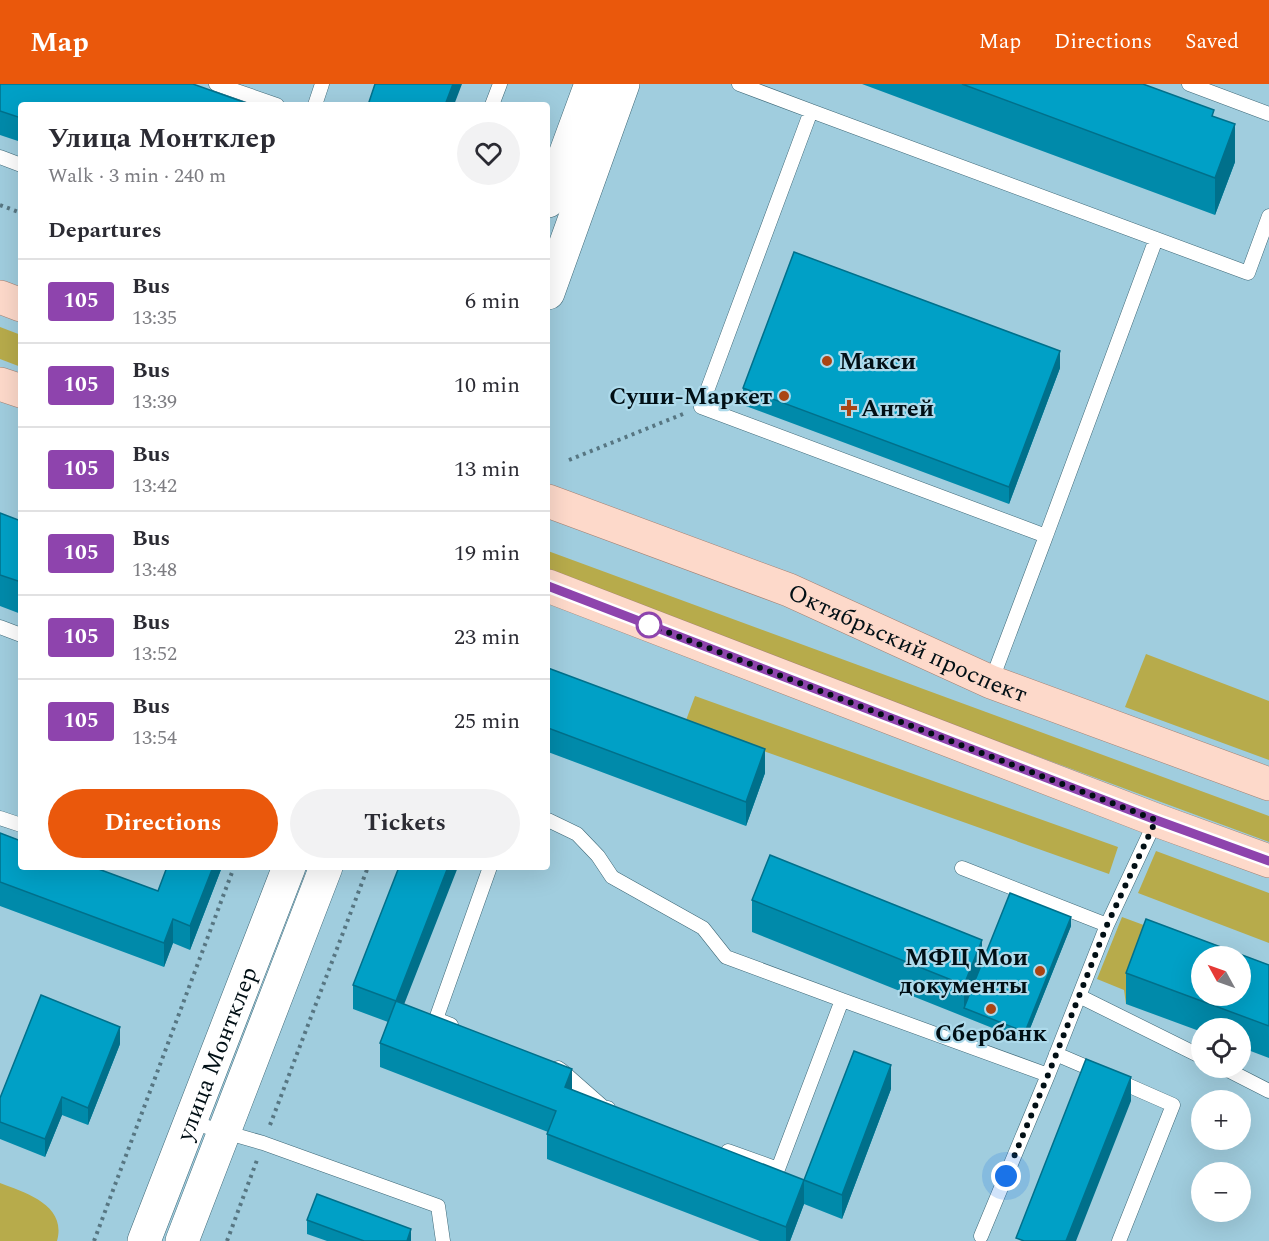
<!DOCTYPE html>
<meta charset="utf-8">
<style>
body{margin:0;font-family:Spectral,serif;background:#f2f2f3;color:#2b2b33;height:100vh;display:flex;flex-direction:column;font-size:22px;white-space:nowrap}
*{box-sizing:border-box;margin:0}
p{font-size:20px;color:#7c7c81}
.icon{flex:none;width:33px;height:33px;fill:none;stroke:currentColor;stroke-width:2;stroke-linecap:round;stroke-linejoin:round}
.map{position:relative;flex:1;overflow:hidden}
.panel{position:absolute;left:18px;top:18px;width:532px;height:768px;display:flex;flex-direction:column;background:#fff;border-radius:6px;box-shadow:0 6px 24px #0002}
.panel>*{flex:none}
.badge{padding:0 12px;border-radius:4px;font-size:21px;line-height:39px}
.needle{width:39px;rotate:310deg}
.fabs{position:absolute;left:1191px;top:862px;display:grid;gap:12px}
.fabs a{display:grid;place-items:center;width:60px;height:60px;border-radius:50%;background:#fff;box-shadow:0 6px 24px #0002;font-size:30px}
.you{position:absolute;width:30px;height:30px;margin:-15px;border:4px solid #fff;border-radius:50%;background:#1a73e8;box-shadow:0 0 0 9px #1a73e833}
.map>.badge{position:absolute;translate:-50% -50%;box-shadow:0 0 0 3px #fff}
h2{padding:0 30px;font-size:22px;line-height:54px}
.round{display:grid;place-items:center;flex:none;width:63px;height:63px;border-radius:32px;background:#f2f2f3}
.headline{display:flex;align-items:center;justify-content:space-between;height:102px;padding:0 30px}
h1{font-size:28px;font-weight:700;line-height:45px}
.action{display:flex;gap:12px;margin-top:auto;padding:12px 30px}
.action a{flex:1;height:69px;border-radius:36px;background:#ea580c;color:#fff;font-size:24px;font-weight:700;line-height:69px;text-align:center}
.action a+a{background:#f2f2f3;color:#2b2b33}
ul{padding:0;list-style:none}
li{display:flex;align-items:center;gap:18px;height:84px;padding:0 30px;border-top:2px solid #e1e1e2}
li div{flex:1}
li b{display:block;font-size:22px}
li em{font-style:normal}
li .badge{min-width:66px;font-weight:700;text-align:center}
header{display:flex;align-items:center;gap:36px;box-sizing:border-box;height:84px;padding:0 30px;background:#ea580c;color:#fff}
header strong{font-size:28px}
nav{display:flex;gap:33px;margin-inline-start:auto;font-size:21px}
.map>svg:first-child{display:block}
</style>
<header>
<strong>Map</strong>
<nav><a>Map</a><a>Directions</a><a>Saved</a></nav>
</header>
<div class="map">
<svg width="1269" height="1157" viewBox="0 0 1269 1157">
<rect width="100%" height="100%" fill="#a0cdde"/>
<path fill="#b7ab4b" d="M0 243 21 251V283L0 275Z
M548 467 1269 732V758L548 491Z
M1146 570 1269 617V676L1125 623Z
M695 612 1118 763 1109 790 685 639Z
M1156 767 1269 809V859L1138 809Z
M1122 833 1230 873H1202L1126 920 1124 906 1097 895Z
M0 1099C26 1109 67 1121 57 1157H0Z"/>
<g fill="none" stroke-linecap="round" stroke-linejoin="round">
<g stroke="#3e6877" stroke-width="15">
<path id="service" d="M216 0 277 21
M739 0 811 27 701 323 1046 452 991 598
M1189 0 1269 30
M315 21 322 0
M492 21 500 0
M811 27 1248 189 1269 132
M0 73 21 81
M1046 452 1156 155
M0 543 21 551
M0 734 21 741
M548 736 577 750 598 772 612 793 703 844 726 873 842 916
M962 784 1107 841
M1079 912 1202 973
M451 941 436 935 490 783
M1056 970 1098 988
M558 984 561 986 603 1023 608 1024
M1224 984 1269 1007
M1116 996 1173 1021 1119 1157
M190 1038 263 1059 438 1122 443 1157
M728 1067 778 1085 842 916 1048 991
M981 1152 1048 991 1107 841 1156 736"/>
</g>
<g stroke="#3e6877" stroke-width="34">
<g id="tertiary">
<path d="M548 117 591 0"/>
<path d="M548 209 623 0"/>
<path id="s1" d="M144 1157 289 783"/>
<path d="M182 1157 326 783"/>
</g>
</g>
<g stroke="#a48173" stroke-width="34">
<g id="primary">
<path d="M0 213 21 221"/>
<path d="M0 300 21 307"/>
<path id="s2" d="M548 417 789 506 991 598 1269 700"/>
<path d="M548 502 1156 736 1269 777"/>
</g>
</g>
<path stroke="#577682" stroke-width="4" stroke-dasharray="3 4.5" stroke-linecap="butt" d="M0 121 21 129
M569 376 683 330
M270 1041 368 783
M94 1157 234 783
M227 1157 257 1076"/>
<use href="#service" stroke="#fff" stroke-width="14"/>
<use href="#tertiary" stroke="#fff" stroke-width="33"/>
<use href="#primary" stroke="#fdd9ca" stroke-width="33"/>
</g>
<path fill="#008aaa" d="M0 0 21 21V58L0 51Z
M862 0H1143L1214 33 1235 78 1215 131Z
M1060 284 1009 420 743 321V304Z
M0 429 21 437V530L0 522Z
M548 584 765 689 746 742 548 668Z
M0 749 158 807 222 783 190 866 173 859 164 883 0 822Z
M752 816 982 879 1071 842 1025 957 752 848Z
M1269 881V974L1240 963V945H1202V948L1126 920V889Z
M353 901 404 920 572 1006 804 1120 790 1157H760L547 1075V1050L548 1048 380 983V959L388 938 353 925Z
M120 960 88 1041 62 1031 45 1073 0 1055V1014Z
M891 1005 842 1135 804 1120V1096Z
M307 1136 411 1157H327L307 1150Z"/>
<path fill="#00708b" d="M453 0H462L454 21H445Z
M1235 40V78L1215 131V94Z
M1060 267V284L1009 420V403Z
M765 665V689L746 742V718Z
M213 783H222L190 866V842Z
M448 783H458L396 941V917Z
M1071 833V842L1025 957V948Z
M173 835V859L164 883V859Z
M982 856V888L964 924V901Z
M120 943V960L88 1041V1024Z
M891 981V1005L842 1135V1111Z
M572 985V1010L565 1003Z
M1131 993V1017L1076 1157H1066Z
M62 1013V1031L45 1073V1055Z
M804 1096V1120L790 1157H786V1143Z
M411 1145V1157H407Z"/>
<path fill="#00a0c6" stroke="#00708b" stroke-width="1.5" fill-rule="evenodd" d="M0 0H193L252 21H21V34L0 27Z
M375 0H453L445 21H368Z
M962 0H1143L1214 26 1212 32 1235 40 1215 94Z
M794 168 1060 267 1009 403 743 304Z
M0 429 21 437V498L0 491Z
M548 584 765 665 746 718 548 644Z
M0 749 21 757V783H93L158 807 167 783H213L190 842 173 835 164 859 0 798Z
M770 771 982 856 964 901 752 816Z
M399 783H448L396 917 353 901Z
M1010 809 1071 833 1025 948 964 924Z
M1146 835 1269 881V942L1126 889ZM1202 873H1240V912H1202Z
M41 911 120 943 88 1024 62 1013 45 1055 0 1038V1014Z
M396 917 572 985 565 1003 804 1096 786 1143 547 1050 556 1027 380 959Z
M854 967 891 981 842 1111 804 1096Z
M1086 975 1131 993 1066 1157H1024L1016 1154Z
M317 1110 411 1145 407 1157H364L307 1136Z"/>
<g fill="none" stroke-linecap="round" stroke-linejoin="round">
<g stroke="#fff" stroke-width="14">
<path id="line" d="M548 502 1156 736 1269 777"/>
</g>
<use href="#line" stroke="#8e44ad" stroke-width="9"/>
<path stroke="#010f15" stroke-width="6" stroke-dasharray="0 10.8" d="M649 541 1156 736 1107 841 1048 991 1006 1092"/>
</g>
<g fill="#aa4514" stroke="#addaeb" stroke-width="2">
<circle cx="827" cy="277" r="6"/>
<circle cx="784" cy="312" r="6"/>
<path d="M846 315h6v6h6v6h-6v6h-6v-6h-6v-6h6z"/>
<circle cx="1040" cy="887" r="6"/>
<circle cx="991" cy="925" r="6"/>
</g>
<circle fill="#fff" stroke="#8e44ad" stroke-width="3" cx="649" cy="541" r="12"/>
<g text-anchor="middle" stroke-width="4.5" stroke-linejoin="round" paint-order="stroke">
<g font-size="24" font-weight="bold" fill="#010f15" stroke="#addaeb" text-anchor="start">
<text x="839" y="285">Макси</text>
<text x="772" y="320" text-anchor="end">Суши-Маркет</text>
<text x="861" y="332">Антей</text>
<text x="1028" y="881" text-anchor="end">МФЦ Мои<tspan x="1028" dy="28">документы</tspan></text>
<text x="991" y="957" text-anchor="middle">Сбербанк</text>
</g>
<g font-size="24" fill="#010f15" stroke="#addaeb">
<text dy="8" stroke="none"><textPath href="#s2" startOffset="387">Октябрьский проспект</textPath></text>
<text dy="8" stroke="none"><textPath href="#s1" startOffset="201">улица Монтклер</textPath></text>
</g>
</g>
</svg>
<div class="fabs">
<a><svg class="needle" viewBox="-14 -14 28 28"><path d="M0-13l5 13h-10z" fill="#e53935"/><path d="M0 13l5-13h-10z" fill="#7c7c81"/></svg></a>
<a><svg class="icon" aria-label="locate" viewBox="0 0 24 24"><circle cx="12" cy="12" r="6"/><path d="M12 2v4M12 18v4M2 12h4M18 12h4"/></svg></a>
<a>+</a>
<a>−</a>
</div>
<div class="you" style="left:1006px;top:1092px"></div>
<section class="panel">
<div class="headline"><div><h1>Улица Монтклер</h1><p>Walk · 3 min · 240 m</p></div><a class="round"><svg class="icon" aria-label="heart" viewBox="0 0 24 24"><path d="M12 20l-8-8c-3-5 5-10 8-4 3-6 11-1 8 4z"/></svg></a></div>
<h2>Departures</h2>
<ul>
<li><span class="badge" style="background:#8e44ad;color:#fff">105</span><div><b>Bus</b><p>13:35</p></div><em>6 min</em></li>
<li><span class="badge" style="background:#8e44ad;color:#fff">105</span><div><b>Bus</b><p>13:39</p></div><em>10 min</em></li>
<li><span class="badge" style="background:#8e44ad;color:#fff">105</span><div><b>Bus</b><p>13:42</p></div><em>13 min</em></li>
<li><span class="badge" style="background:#8e44ad;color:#fff">105</span><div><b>Bus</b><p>13:48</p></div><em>19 min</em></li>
<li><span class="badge" style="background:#8e44ad;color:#fff">105</span><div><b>Bus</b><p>13:52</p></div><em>23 min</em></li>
<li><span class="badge" style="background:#8e44ad;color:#fff">105</span><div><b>Bus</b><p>13:54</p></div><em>25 min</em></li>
</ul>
<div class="action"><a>Directions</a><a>Tickets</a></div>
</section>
</div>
